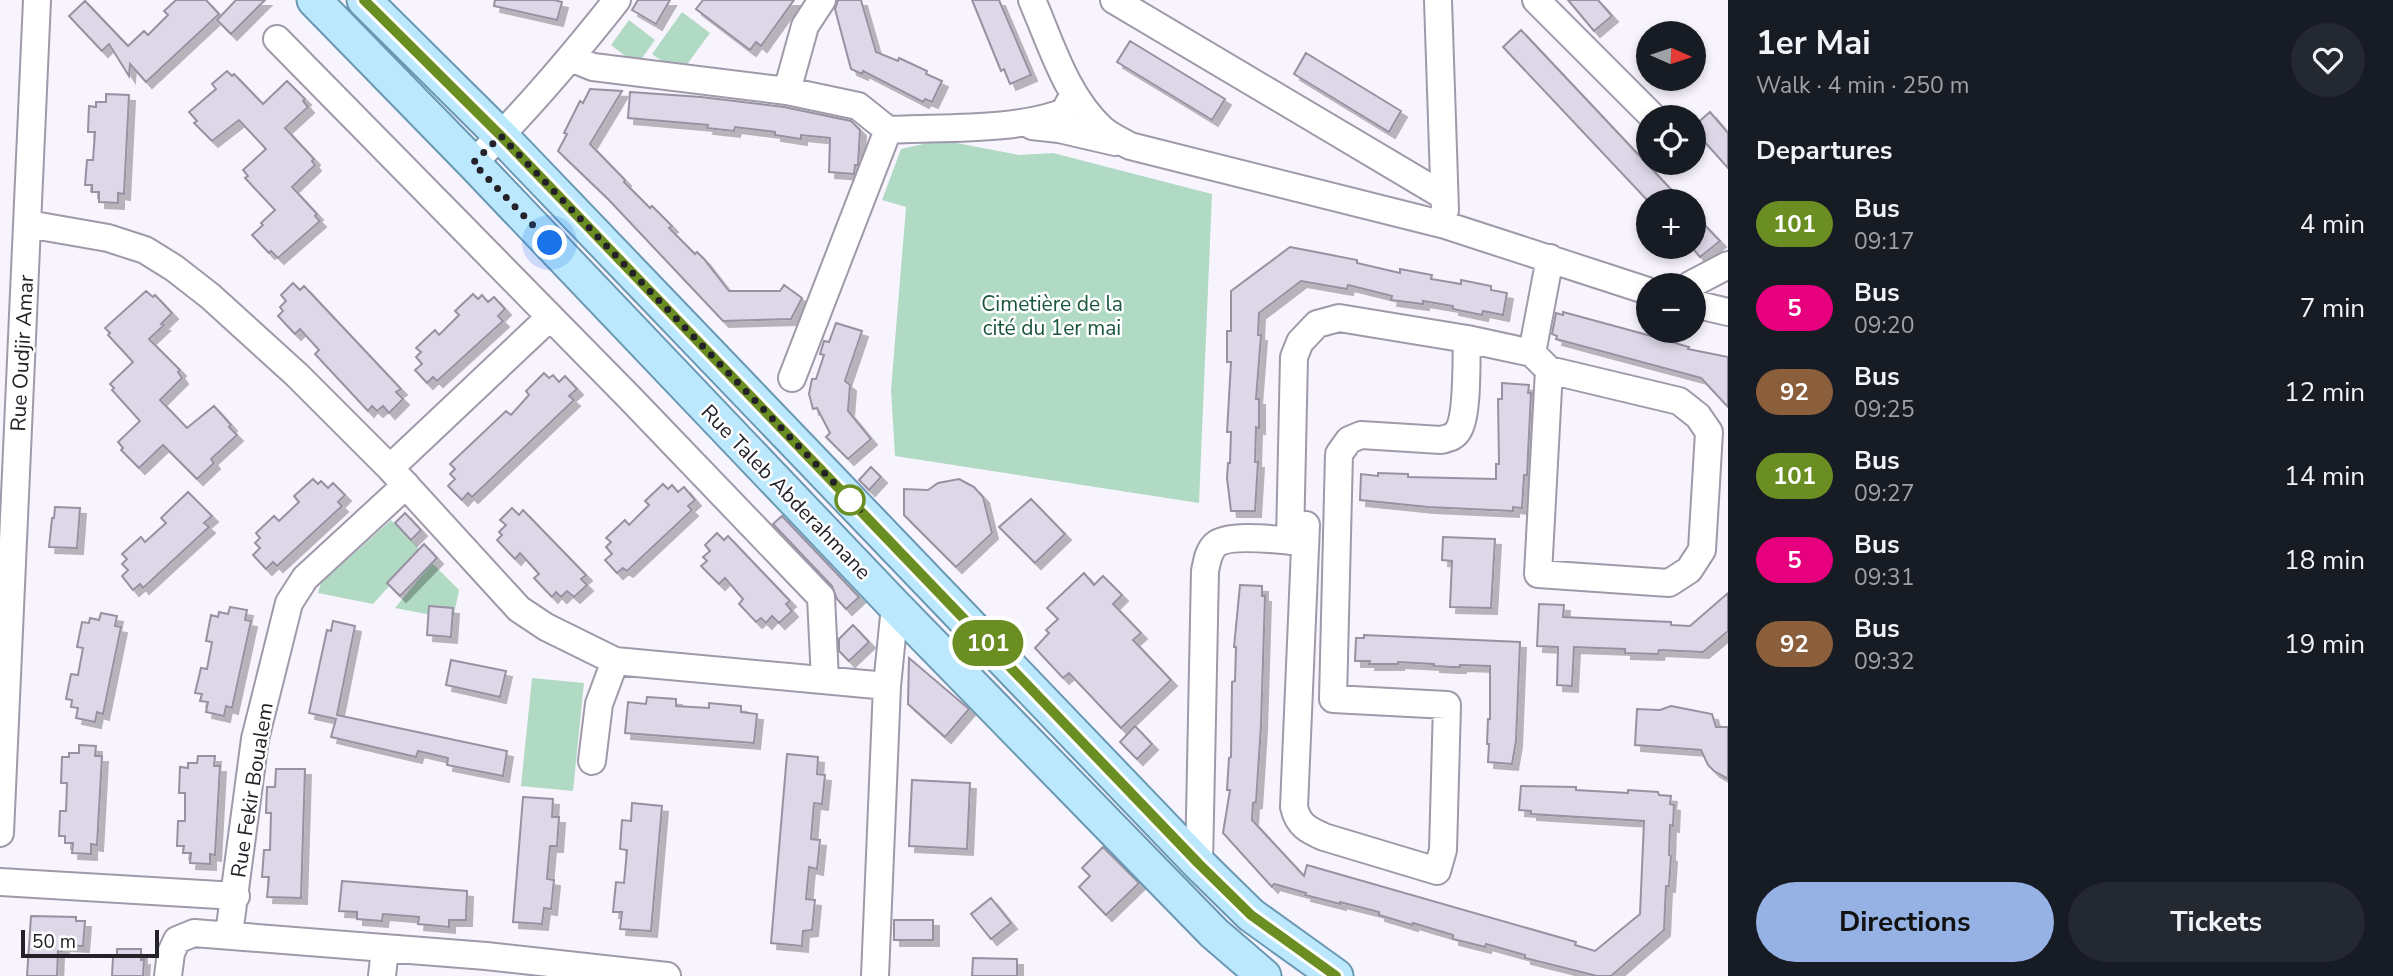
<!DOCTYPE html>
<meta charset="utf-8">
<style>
body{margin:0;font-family:"Nunito Sans",sans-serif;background:#242831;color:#f1f3f6;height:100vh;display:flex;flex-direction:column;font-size:26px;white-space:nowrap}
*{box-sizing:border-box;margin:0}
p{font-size:23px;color:#9ea1a6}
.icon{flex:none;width:38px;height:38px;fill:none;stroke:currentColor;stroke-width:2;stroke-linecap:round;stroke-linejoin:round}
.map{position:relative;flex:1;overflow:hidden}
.panel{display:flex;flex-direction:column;background:#171b24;width:665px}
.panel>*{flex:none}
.badge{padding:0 14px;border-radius:23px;font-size:24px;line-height:46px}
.needle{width:46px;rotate:93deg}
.buttons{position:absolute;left:1636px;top:21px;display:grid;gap:14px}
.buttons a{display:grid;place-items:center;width:70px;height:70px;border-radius:50%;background:#171b24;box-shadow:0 4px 10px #0003;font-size:35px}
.scale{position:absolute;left:21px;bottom:18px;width:138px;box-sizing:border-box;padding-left:7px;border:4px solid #242228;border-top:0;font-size:19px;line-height:24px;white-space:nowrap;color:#242228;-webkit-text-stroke:5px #fff;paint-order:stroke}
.you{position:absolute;width:35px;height:35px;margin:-18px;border:5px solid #fff;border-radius:50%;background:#1a73e8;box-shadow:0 0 0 10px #1a73e833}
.map>.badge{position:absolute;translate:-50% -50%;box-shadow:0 0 0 4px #fff}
h2{padding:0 28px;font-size:26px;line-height:63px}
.round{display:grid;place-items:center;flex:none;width:74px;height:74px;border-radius:37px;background:#242831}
.summary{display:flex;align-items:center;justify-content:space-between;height:119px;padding:0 28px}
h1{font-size:33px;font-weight:700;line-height:52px}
.button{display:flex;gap:14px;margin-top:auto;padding:14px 28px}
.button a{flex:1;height:80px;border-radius:42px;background:#96b1e4;color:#111;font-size:28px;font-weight:700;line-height:80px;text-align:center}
.button a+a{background:#242831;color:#f1f3f6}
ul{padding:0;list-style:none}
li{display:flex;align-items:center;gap:21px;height:84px;padding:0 28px}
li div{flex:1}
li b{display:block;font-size:26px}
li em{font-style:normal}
li .badge{min-width:77px;font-weight:700;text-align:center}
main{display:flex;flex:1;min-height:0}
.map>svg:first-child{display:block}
</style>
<main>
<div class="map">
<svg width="1728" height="976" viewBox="0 0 1728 976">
<defs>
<filter id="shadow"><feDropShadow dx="6" dy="6" stdDeviation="0" flood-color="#0004"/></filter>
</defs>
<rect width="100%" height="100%" fill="#f8f4fe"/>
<path fill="#b1dac4" d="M682 12 710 33 680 74 652 54Z
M629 20 655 40 637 65 611 45Z
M941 140 1019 155 1053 153 1212 194 1199 503 895 456 891 390 906 207 882 200 901 149Z
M391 520 421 551 373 604 318 593 321 583Z
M432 563 459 590 453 619 395 608Z
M532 678 584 683 573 791 521 786Z"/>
<path fill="#ddd7e8" stroke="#9791a1" stroke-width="2" filter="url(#shadow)" d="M176 0H206L219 14 146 82 130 64 129 76 109 44 102 51 69 16 85 1 128 46 144 31 148 35 168 15 164 11Z
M236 0H265L231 34 217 20Z
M495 0H554L562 2 557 20 494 6Z
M638 0H670L656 24 632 10Z
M703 0H794L761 46 756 42 750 50 696 9Z
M838 0H861L876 52 898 61 899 58 927 71 926 74 942 81 932 102 925 99 923 102 863 71 862 74 851 69 835 9Z
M972 0H999L1031 75 1010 84 1004 69 1001 71Z
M1568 0H1598L1612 16 1594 31Z
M1521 30 1682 201H1648L1503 47Z
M1130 41 1225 99 1212 120 1117 62Z
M1306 53 1401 111 1389 132 1294 74Z
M227 71 232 76 234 74 263 104 287 81 305 99 303 101 308 107 285 128 314 159 312 161 315 165 292 187 317 214 315 216 320 221 278 258 271 251 269 253 252 235 263 225 261 223 275 210 245 178 248 176 243 170 266 149 239 120 212 141 194 123 197 121 189 112 216 89 212 84Z
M590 89 622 91 590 144 625 180 624 182 650 208 652 206 672 226 669 228 695 254 697 252 704 259 729 291H780L784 285 802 298 791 319 723 321 608 199 558 151 567 134 564 133 580 101 583 103Z
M630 92 701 97 784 107 851 121 860 130 858 165H855L854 174 829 172 830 138 801 135V139L775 135V132L735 127 734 131 707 128 708 125 628 118Z
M106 94 129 95 124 194 118 193V203L99 202V192H92V185H85L87 160H93L95 132H88L89 106 96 107V102H106Z
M1710 112 1728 133V168L1694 130V126Z
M1694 214 1720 241 1700 257 1694 250Z
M1290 247 1357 260V263L1400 273V269L1432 275 1431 279 1461 284V280L1491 286V290L1507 293 1503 315 1483 311 1482 315 1453 309V306L1423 301V304L1391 300 1392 296 1348 285 1347 289 1301 281 1259 313 1258 335H1261L1256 399H1259V428L1256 427 1255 462H1258L1255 511H1231L1227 478 1228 463H1230L1231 432H1227L1231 362H1227V331H1231V291Z
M293 283 300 290 304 286 401 389 396 392 403 399 389 413 383 406 377 411 372 406 368 411 315 354 319 350 300 329 295 334 278 316 283 311 280 307 286 301 281 295Z
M146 291 153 297 155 295 172 313 161 324 164 325 149 339 180 370 178 372 182 378 160 400 187 428 214 406 231 425 229 427 237 435 211 459 214 463 197 479 163 445 139 468 121 450 123 448 118 442 140 421 112 390 114 388 110 384 133 362 108 335 110 333 105 328Z
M473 294 478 299 482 295 488 302 494 297 505 309 498 316 503 321 437 381 433 377 427 383 415 370 422 364 416 357 421 352 416 348 435 330 439 335 459 315 455 311Z
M1563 312 1655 337 1689 347 1688 349 1728 357V407L1701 378 1556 339 1557 336 1552 334 1556 313 1563 315Z
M836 323 862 331 845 381 850 385 848 411 871 439 848 459 826 437 830 433 817 408 813 409 809 394 812 379H816L824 355 820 354 824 341 829 342Z
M544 373 549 378 553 375 559 382 565 376 577 389 569 396 574 400 472 497 468 493 462 500 448 486 455 479 450 474 455 469 450 464 506 411 511 415 529 395 526 391Z
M1502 383 1529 385 1528 393H1531L1527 475H1524L1522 508 1513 507V511L1428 507 1360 500 1361 474 1378 476V473L1408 474V477L1496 479V464H1499L1498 399H1502Z
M871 467 881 477 869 490 859 480Z
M313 479 318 484 321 481 328 488 333 483 345 495 338 502 342 506 277 566 273 562 266 569 253 555 260 548 255 543 260 538 256 533 274 516 279 521 299 502 294 496Z
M959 479 974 487 983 497 992 533 956 567 904 515V489L928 490 938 483Z
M663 484 668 489 672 485 678 492 684 487 695 500 688 506 692 510 627 571 623 568 617 573 605 560 612 554 606 547 611 542 606 538 625 520 629 525 649 505 645 501Z
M188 492 212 516 204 523 209 527 143 588 140 584 133 590 122 576 128 570 122 564 127 559 122 554 141 537 145 542 166 523 161 518Z
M1031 499 1065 534 1035 563 999 527Z
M55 507 80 508 77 548 49 547 52 518H54Z
M512 508 519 515 523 510 586 575 581 579 587 585 574 597 567 591 561 597 556 592 552 597 534 578 539 574 520 553 515 559 497 540 502 535 499 532 506 525 500 520Z
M405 513 421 530 411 540 395 523Z
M782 516 859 597 846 609 837 599 832 586 773 524Z
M717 533 724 540 728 536 790 601 786 604 792 611 779 623 772 616 766 623 761 618 756 622 739 604 743 599 725 578 719 584 701 566 707 561 703 557 710 551 705 545Z
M1443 537 1495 539 1491 608 1450 607 1452 561 1442 560Z
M424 544 437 558 400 596 387 583Z
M1084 573 1094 585 1103 576 1122 595 1113 604 1141 633 1133 640 1171 680 1121 728 1069 673 1063 678 1035 648 1049 633 1046 630 1058 619 1047 608Z
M1240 585 1262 586V596H1265L1261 725 1256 802 1253 803 1252 820 1304 876 1307 865 1576 942 1575 945 1595 951 1640 914 1644 821 1531 814V811L1519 810 1521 786 1576 787V790L1628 793V790L1658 792 1659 795 1671 796 1670 804 1674 805 1673 826 1670 825 1669 855 1671 856 1669 886H1666L1664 930 1611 976H1597L1525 958V955L1486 944 1485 947 1453 939V935L1413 923 1412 925 1379 915V912L1340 902V904L1305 895 1306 893 1274 884 1272 887 1223 833 1230 790H1227L1229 758 1231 757 1232 682 1235 681 1236 647H1234Z
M1728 593V631L1703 652 1659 650 1658 654 1625 653V649L1574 647 1572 686 1557 685 1558 647 1537 646 1539 604 1564 605 1563 617 1671 622V625L1690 626Z
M429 606 453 608 451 637 427 635Z
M230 607 247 610 245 620 251 621 232 708 226 706 224 716 206 712 208 702 200 701 202 694 195 693 201 668 207 669 212 642 206 641 211 615 218 617 219 612 228 614Z
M101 613 117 616 115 626 121 627 103 714 97 712 95 722 76 718 78 708 71 707 72 700 66 699 71 674 78 675 83 648 77 647 82 622 89 623 90 618 99 620Z
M333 621 355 626 337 715 507 751 503 776 447 765 448 758 418 751 416 757 331 737 336 719 309 713 327 630 331 631Z
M853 625 869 642 849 661 839 651V639Z
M1364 635 1520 642 1516 741 1512 764 1488 762 1489 744H1487L1488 719H1490V666L1460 665V667H1452L1434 666V664L1398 662V664H1369L1370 661H1355L1356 638H1364Z
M909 658 969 709 945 737 908 704Z
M451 660 506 671 500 697 446 685Z
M647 697 676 699V706L709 708V703L741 706V712L757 714 754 743 625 733 628 702 646 704Z
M1671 706 1712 714 1716 727H1728V779L1714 771 1708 765 1701 750 1635 745 1637 709 1660 710Z
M1135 726 1152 744 1137 759 1120 742Z
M79 745 96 746 95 756H102L97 845 91 844V854L72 853 73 843H65V836H59L60 811H66L67 783H61L62 757H69V753H79Z
M787 754 818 757 817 774 825 775 822 804 814 803 811 839 820 840 817 869 809 867 806 899 815 900 812 930 803 931 802 946 771 943Z
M198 756H215L214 766H220L215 855 210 854V864L190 863 191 853H183L184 846H177L178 821H185V793H179L180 767 188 768V763H197Z
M276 769H305L301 898 267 897 269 877H262L264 850H270L271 813H266L267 787H275Z
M912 780 970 783 967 849 909 846Z
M523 797 553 799 552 817H559L557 846H550L547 879 554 880 551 909 544 908 542 924 513 922Z
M632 803 662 806 651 931 620 929 622 912H613L616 882 624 883 627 850 620 849 622 820 631 821Z
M1103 847 1139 883 1106 915 1079 887 1090 876 1082 868Z
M342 881 467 891 466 920H449V927L418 924 419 917 383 914 382 921 357 919V912L339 911Z
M991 898 1011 923 991 939 971 914Z
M31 916 76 917V921H85L83 946 63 945 62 951H58L57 976H27Z
M894 920H933V940H894Z
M117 949H141V960L144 959 143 976H112L113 957H117Z
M973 958 1017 959V976H972Z"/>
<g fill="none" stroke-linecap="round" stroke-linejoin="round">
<g stroke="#9f99a9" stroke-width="30">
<path id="minor" d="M822 0 805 26 787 91 858 106 888 130
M1032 0C1051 44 1066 96 1102 129 1110 136 1121 141 1130 146L1445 225 1648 291
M1114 0 1444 196
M1438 0 1445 210
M1536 0 1653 117
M277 39 630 398 821 597 825 680
M571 58 593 67 787 91
M1032 126 1059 129 1115 142
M473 163C526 112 572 57 617 0
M28 224 108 238 145 250 174 268 210 296 297 375 390 468 519 609 546 627 615 661 887 686
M1690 285 1728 265
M1694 304 1728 312
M1532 353 1550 258
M792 378 888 130C940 127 1018 131 1064 112L1074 94
M390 468 549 318
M1306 525 1294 807C1298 825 1308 830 1324 837L1437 871 1443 850 1447 705 1333 699 1339 454 1349 440 1361 435 1441 440C1449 438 1455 437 1459 429 1468 413 1466 360 1467 339
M1290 541 1294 357 1300 342 1317 324 1339 318 1467 339 1532 353 1549 370 1538 574 1669 583 1689 570 1702 550 1709 432 1698 416 1679 401 1549 370
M592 761 599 704 615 661
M0 833 37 0
M1199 864 1205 571C1207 562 1208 552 1215 545 1230 532 1285 541 1305 542
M0 882 236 896
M229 934 255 739 289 603 305 578 406 485
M168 976 171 953 177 940 194 933 486 956 667 976
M382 976 385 949
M875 976 887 686 895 606"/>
</g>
<g stroke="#6a98b2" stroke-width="37">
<path id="major" d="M314 0 473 163 895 606 1214 933 1264 976
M364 0 501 136 1199 864 1251 915 1336 976"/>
</g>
<use href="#minor" stroke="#fff" stroke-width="26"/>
<use href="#major" stroke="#bce8fe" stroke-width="33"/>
</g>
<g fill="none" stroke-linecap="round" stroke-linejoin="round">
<g stroke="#fff" stroke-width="16">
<path id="line" d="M364 0 501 136 1199 864 1251 915 1336 976"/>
</g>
<use href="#line" stroke="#6b8e23" stroke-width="10"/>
<path stroke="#242228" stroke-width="7" stroke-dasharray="0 12.6" d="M550 243 473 163 501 136 860 510 850 500"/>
</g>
<circle fill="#fff" stroke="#6b8e23" stroke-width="3.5" cx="850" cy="500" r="14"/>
<g text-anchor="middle" stroke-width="5" stroke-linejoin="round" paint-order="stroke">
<g font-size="21" fill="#1a553d" stroke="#fff">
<text x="1052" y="311">Cimetière de la<tspan x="1052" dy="24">cité du 1er mai</tspan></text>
</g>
<g font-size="21" fill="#242228" stroke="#fff">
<text transform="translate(22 353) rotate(-87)" y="7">Rue Oudjir Amar</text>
<text transform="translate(786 492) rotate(46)" y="7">Rue Taleb Abderahmane</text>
<text transform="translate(252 790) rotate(-81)" y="7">Rue Fekir Boualem</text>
</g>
</g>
</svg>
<div class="buttons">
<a><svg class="needle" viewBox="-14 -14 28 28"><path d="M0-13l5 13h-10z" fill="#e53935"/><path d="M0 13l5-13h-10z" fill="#9ea1a6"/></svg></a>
<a><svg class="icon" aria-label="locate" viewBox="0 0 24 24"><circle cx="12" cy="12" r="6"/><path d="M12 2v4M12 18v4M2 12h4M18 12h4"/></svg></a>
<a>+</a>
<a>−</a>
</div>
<div class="scale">50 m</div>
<div class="you" style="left:550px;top:243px"></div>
<b class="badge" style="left:988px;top:643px;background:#6b8e23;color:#fff">101</b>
</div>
<section class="panel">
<div class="summary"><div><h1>1er Mai</h1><p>Walk · 4 min · 250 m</p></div><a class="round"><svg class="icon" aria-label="heart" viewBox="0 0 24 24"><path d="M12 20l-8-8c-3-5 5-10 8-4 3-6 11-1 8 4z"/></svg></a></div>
<h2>Departures</h2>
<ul>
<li><span class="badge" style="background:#6b8e23;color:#fff">101</span><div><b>Bus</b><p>09:17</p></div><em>4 min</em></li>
<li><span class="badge" style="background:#e6007e;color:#fff">5</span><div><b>Bus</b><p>09:20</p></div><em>7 min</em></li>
<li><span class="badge" style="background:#8b5e3c;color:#fff">92</span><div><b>Bus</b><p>09:25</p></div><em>12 min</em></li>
<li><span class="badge" style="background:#6b8e23;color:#fff">101</span><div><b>Bus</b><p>09:27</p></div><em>14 min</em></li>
<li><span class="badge" style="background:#e6007e;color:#fff">5</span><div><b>Bus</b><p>09:31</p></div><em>18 min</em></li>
<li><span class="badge" style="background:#8b5e3c;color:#fff">92</span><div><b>Bus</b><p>09:32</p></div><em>19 min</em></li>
</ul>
<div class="button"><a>Directions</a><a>Tickets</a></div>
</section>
</main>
